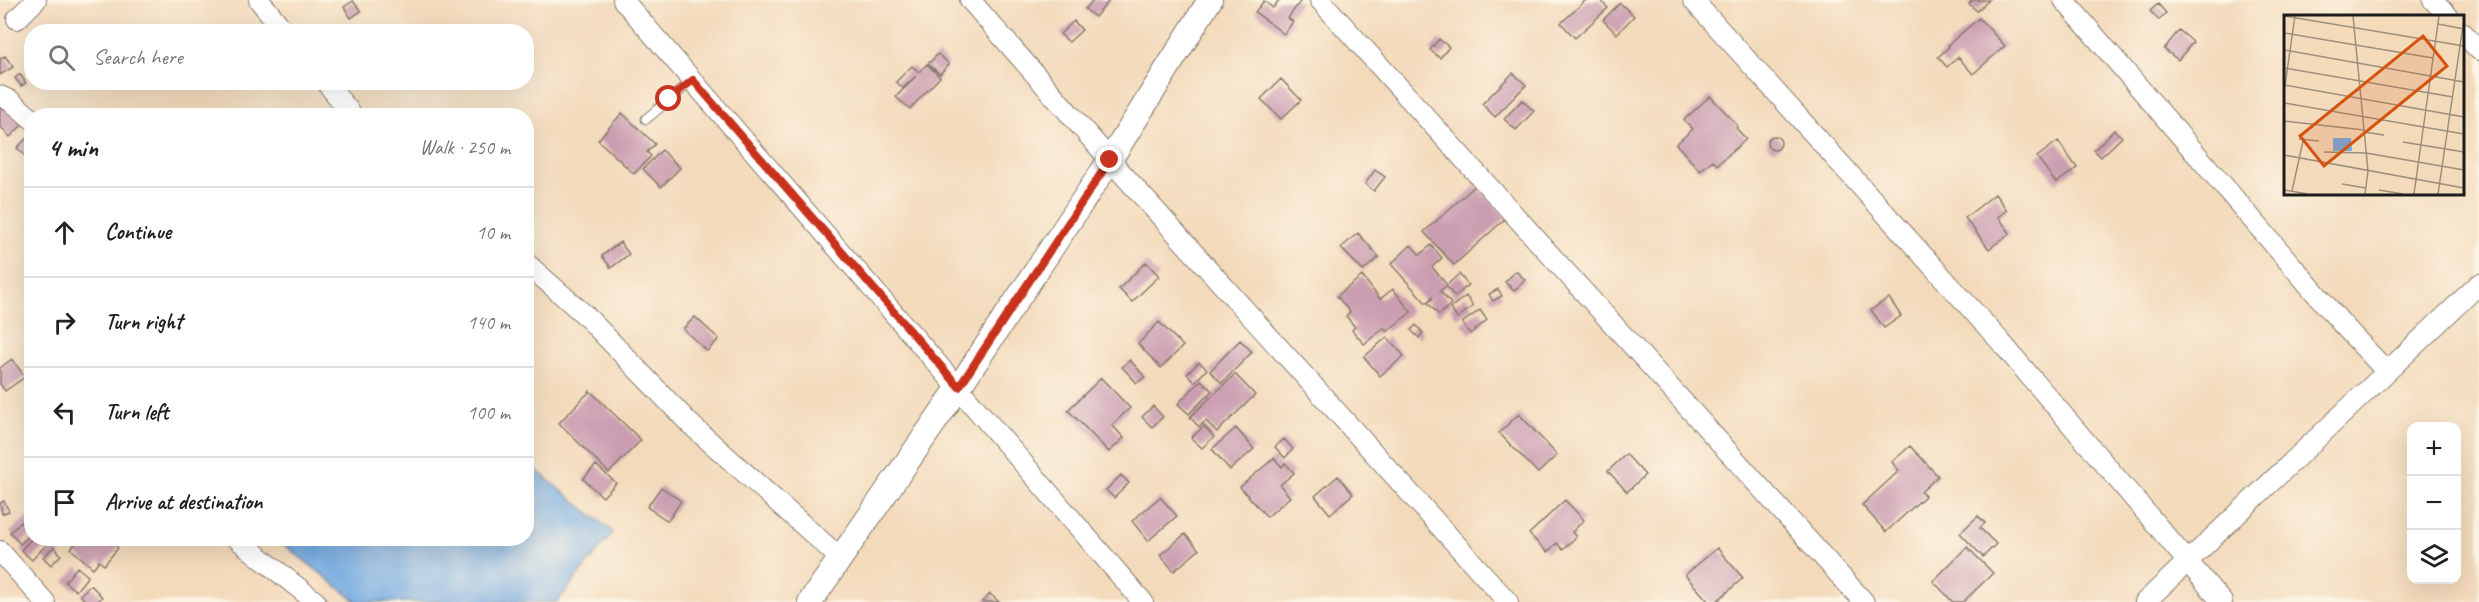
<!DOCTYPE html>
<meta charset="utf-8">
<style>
:root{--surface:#fff;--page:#f6f6f6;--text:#202124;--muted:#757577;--line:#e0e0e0}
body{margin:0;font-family:Caveat,sans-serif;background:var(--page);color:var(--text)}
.controls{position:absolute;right:18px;bottom:18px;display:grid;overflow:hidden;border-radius:12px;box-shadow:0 6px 24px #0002}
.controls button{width:54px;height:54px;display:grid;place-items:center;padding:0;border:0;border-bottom:2px solid var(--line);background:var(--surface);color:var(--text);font:30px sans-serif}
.stop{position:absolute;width:18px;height:18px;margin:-14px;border:4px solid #c8321e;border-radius:50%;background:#fff}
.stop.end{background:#c8321e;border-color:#fff;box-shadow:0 2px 6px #0008}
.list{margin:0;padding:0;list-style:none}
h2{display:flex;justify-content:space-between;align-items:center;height:78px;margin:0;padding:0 24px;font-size:26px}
h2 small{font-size:20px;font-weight:400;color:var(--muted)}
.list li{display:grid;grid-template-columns:39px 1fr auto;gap:18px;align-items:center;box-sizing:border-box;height:90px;padding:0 24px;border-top:2px solid var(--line)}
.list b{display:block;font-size:22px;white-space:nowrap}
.list em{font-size:20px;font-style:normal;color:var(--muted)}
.icon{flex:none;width:33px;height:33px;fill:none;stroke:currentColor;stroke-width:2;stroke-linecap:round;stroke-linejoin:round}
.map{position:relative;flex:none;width:2479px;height:602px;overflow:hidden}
.search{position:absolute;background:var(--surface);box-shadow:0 6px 24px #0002;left:24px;top:24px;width:510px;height:66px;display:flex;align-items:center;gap:15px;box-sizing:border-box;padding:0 21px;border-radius:24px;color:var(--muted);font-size:22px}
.panel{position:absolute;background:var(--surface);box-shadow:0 6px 24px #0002;left:24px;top:108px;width:510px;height:438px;border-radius:24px}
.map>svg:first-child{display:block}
.water{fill:#74aae2;stroke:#48637f;stroke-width:1.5}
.building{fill:#cb9db1}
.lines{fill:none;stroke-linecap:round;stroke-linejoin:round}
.service-casing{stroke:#887b6c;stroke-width:11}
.minor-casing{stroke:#887b6c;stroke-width:22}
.tertiary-casing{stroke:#887b6c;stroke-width:26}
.service{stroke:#fff;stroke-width:9}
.minor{stroke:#fff;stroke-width:20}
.tertiary{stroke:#fff;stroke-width:24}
.route{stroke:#c8321e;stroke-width:8}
.inset-road{fill:none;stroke:#9d8e7b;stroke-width:1.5}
.view{fill:#d4530e;fill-opacity:0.15;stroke:#d4530e;stroke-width:3}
.inset-edge{fill:none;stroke:#1c1c1c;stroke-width:3}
</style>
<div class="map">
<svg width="2479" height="602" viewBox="0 0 2479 602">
<rect width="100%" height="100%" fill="#fcf5e5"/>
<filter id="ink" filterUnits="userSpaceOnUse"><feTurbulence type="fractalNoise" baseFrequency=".0167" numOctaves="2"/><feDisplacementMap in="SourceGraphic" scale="12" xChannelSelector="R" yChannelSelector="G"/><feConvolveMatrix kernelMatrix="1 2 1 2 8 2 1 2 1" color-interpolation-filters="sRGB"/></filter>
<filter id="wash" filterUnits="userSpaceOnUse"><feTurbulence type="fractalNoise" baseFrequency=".008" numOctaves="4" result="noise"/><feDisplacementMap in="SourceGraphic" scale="24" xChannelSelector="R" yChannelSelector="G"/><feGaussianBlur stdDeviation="1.35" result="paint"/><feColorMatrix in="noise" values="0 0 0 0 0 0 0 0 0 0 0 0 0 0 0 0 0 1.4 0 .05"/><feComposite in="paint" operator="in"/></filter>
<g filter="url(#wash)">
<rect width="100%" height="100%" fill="#f3dabb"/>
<path class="water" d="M527,463L613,532L557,602H357L277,539L526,538Z"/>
<g id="blocks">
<path class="building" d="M1093,0H1110L1095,17L1085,9Z
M1279,0H1297L1300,2L1288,18L1293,22L1284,34L1255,12L1264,1L1273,8Z
M1586,0H1600L1608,8L1575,38L1561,23Z
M1973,0H1989L1977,11L1969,4Z
M353,1L361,11L351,18L344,7Z
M1620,3L1634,16L1617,34L1603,20Z
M2158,4L2166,13L2159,20L2150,11Z
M1979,18L2005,46L1973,74L1958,57L1947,67L1938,57L1949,47L1948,45Z
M1074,21L1082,30L1069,42L1060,34Z
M2179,30L2193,42L2178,60L2164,49Z
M1439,39L1449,47L1440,58L1430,50Z
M938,54L949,64L940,74L928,64Z
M5,56L13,67L0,75V59Z
M927,64L940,77L910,109L896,97L916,76L903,88L896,82L912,66L919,72Z
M1513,73L1526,85L1495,117L1482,104Z
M20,74L26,83L21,86L15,78Z
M1281,79L1301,100L1281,119L1261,99Z
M1710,96L1738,126L1736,128L1746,139L1717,165L1713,160L1700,171L1676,144L1693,129L1684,120Z
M1522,100L1534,111L1516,130L1504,119Z
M0,103L25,122L10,137L0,126Z
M499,106L508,116H490Z
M622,113L655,144L647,152L651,156L634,174L598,140Z
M2114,130L2122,137L2101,157L2094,150Z
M32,133V162L17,148Z
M1767 143a7 7 0 1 1 14 0a7 7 0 1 1-14 0Z
M2058,141L2077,168L2056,183L2037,157Z
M662,150L680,168L661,187L643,169Z
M1375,170L1385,177L1374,191L1365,184Z
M1476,185L1506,218L1454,265L1424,232Z
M1995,194L2007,210L1998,217L2010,233L1989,249L1965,218Z
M1358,233L1379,257L1363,271L1341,248Z
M620,242L629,254L611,268L602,256Z
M1411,245L1420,255L1431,245L1442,258L1432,267L1447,285L1459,274L1468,285L1455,297L1446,286L1440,291L1451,304L1439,315L1428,303L1433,297L1426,303L1391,264Z
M1146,262L1159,276L1132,302L1119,289Z
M1516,271L1525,280L1514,291L1505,282Z
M1362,276L1380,299L1393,289L1411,312L1387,332L1384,328L1364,344L1352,330L1355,327L1346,316L1350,312L1337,296Z
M1498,289L1502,296L1493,301L1489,294Z
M1466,296L1473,306L1457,318L1450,308Z
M1889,298L1901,316L1884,328L1871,310Z
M1480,310L1487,320L1470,334L1462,323Z
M695,317L719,339L707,351L683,329Z
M1159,322L1183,346L1161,368L1138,344Z
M1416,325L1423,333L1419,338L1411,330Z
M1387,337L1404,356L1380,376L1364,357Z
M1240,340L1252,352L1222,383L1210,371Z
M12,359L25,377L5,391L0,384V368Z
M1130,360L1145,377L1137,383L1122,367Z
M1199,362L1207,369L1195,382L1187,374Z
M1235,374L1255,395L1217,432L1206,421L1199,427L1190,417Z
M1101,378L1130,408L1112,425L1124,438L1109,452L1068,410Z
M1201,380L1212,391L1189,414L1178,404Z
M590,391L641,440L609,473L559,423Z
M1153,406L1163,417L1152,427L1142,417Z
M1519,414L1557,455L1538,473L1499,433Z
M1204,426L1214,437L1202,448L1191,438Z
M1236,428L1254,449L1230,470L1212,449Z
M1284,439L1293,449L1285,458L1275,447Z
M1910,446L1938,476L1921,492L1925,496L1886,532L1862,505L1899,471L1892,462Z
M1626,454L1645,475L1627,492L1608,471Z
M1274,458L1282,467L1285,463L1294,473L1280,485L1290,497L1267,517L1240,487Z
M596,465L616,483L603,497L583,479Z
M1121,475L1129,483L1114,498L1106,490Z
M1338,476L1353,494L1330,514L1315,496Z
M661,487L681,501L668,521L647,507Z
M1160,497L1177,516L1148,541L1132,521Z
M1565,500L1584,520L1572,532L1576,537L1563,550L1557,543L1547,552L1529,534Z
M4,501L9,511L2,514L0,503Z
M1978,516L1985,523L1980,528L1996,544L1983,557L1960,533Z
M27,517L32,522V534L20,544L10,532Z
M1185,534L1199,550L1174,571L1160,555Z
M32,538H42L47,544L32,560L21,550Z
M80,538H107L118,548L104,565L99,561L93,568L71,549Z
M54,547L61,555L51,565L43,557Z
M1967,547L1993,573L1963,602H1953L1933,581Z
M1717,548L1743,578L1716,602H1709L1685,575Z
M77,567L88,576L76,591L65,582Z
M91,585L102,597L97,602H87L80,595Z
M990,594L999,602H982Z"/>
</g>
</g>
<g filter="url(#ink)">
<use href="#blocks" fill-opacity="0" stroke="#887b6c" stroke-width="1.5"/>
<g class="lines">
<defs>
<path id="service" d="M646,119L693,80"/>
<path id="minor" d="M259,0L285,32
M623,0L1143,602
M970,0L1110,160L1508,602
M1320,0L1864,602
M1693,0L2000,341L2222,602
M2064,0L2343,325L2386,371
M2433,0L2448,16
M17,19L36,0
M2462,32L2479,50
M326,82L353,116
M0,96L11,101L32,119
M526,263L586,316L690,424L840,558
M236,538L316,602
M0,551L45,602
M2145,602L2479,284"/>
<path id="tertiary" d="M810,602L959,387L1110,160L1210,0"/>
</defs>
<use href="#service" class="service-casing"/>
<use href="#minor" class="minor-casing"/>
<use href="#tertiary" class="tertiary-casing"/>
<use href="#service" class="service"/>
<use href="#minor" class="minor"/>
<use href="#tertiary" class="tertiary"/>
</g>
</g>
<g class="lines" filter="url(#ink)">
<path class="route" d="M669,99L693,80L959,387L1110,160"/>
</g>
<g transform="translate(2284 15)">
<rect width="180" height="180" fill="#f3dabb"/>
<path d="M49,123H67L68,136H49Z" fill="#74aae2"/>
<path class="inset-road" d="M0,1L180,31M69,1L84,156L81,179M154,9L180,14M0,18L149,43M0,35L180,67M0,53L169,82M0,70L180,102M0,77L11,1M0,88L180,119M0,106L80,115M80,117L100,120M15,124L35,126M119,127L180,137M40,137L82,138L180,155M0,140L180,173M58,169L82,173M0,175L24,179M95,175L119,179M8,176L19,126M130,179L155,1M154,179L180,4"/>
<path class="view" d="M139,21L163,51L40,151L16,121Z"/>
<rect width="180" height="180" class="inset-edge"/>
</g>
</svg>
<div class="controls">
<button>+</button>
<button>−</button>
<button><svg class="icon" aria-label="layers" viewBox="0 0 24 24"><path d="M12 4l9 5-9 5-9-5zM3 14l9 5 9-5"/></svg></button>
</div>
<div class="stop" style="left:669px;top:99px"></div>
<div class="stop end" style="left:1110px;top:160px"></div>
<div class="search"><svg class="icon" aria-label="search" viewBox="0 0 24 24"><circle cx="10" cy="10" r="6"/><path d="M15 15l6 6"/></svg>Search here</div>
<section class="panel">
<h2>4 min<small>Walk · 250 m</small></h2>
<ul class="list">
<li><svg class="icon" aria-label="ahead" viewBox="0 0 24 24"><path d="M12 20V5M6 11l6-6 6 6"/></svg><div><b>Continue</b></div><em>10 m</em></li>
<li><svg class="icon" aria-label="right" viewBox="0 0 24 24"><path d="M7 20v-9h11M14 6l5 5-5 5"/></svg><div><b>Turn right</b></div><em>140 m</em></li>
<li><svg class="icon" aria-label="left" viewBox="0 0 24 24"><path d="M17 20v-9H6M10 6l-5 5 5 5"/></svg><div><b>Turn left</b></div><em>100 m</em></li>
<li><svg class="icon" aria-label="arrive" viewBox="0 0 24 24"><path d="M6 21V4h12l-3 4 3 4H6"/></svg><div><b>Arrive at destination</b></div></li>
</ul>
</section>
</div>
